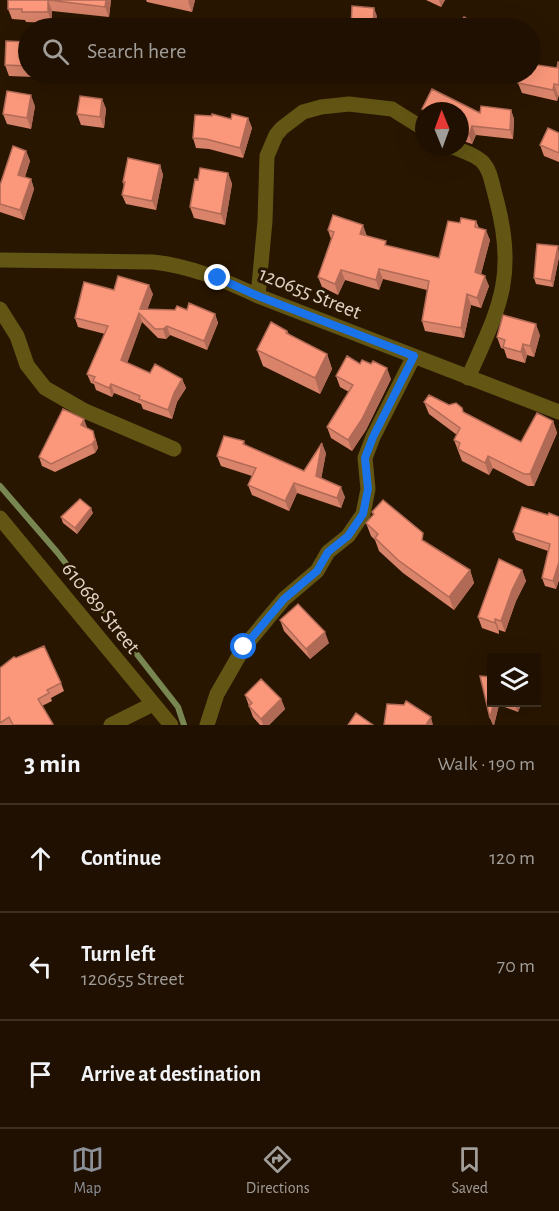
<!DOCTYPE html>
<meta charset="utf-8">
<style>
:root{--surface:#1f1001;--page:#27190b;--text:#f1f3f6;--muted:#a19d99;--line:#3c3023;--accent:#8c9099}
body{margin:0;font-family:"Alegreya Sans",sans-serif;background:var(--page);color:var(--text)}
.controls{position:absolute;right:18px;bottom:18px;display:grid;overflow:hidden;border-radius:0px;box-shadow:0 6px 24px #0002}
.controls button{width:54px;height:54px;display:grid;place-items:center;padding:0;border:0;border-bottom:2px solid var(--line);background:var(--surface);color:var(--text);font:30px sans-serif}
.compass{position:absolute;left:415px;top:102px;width:54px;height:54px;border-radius:50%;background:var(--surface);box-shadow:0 6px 24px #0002;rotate:359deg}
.stop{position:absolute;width:18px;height:18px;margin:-14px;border:4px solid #1a73e8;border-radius:50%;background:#fff}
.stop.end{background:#1a73e8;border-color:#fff;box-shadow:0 2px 6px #0008}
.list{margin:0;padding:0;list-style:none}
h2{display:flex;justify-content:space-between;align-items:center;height:78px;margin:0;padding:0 24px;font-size:26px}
h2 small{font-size:20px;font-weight:400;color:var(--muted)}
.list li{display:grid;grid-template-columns:39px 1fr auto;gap:18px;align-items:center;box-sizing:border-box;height:108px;padding:0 24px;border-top:2px solid var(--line)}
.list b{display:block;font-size:22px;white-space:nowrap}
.list p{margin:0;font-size:20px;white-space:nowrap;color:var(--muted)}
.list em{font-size:20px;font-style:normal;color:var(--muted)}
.icon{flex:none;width:33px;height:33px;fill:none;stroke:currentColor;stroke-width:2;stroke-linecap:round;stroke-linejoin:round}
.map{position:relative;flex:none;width:559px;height:725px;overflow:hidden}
.search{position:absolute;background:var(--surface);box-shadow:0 6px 24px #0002;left:18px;right:18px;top:18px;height:66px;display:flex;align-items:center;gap:15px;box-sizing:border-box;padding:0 21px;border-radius:33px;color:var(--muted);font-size:22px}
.sheet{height:402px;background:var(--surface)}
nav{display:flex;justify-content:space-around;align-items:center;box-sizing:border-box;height:84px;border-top:2px solid var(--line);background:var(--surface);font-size:16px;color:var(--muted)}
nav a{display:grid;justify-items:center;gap:3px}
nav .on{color:var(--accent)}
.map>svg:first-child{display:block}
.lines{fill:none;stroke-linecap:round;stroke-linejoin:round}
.stream{stroke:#788752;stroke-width:6}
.minor{stroke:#635614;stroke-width:15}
.wall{fill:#d8836a}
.shaded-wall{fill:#b06a56}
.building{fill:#fb987b;stroke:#b06a56;stroke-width:1.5}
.route{stroke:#1a73e8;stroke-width:8}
.labels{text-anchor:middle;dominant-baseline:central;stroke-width:6;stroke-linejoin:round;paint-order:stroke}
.street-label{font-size:21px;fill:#e2d5c8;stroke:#291601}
</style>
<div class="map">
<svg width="559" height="725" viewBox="0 0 559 725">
<rect width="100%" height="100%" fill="#291601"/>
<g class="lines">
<path class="stream" d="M0,486L57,552L178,707L184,725"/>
<path class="minor" d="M452,147C491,160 487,165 497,202C517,279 498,310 468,378
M0,260L153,262C190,266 224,280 258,296L559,412
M258,296L265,221L267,156L276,135L282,128L303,112L321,107L349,104L392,109L424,129
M0,309L17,336L27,365L45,388L85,411L174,449
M0,518L171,725
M111,725L153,704
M207,725L217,694L244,647L284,599L317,571L328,552L348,536L363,514L368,489L365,458L373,437L414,356"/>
</g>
<path class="wall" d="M8,0H111L109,17L52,11V23L26,22L25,20L12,19L8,9Z
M146,0H195L192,12L147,2Z
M426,0H445L441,7Z
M28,42V74H34V77L9,76L5,65Z
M559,62V95L557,101L522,93L518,83L557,68Z
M185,74H240L239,76Z
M432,89L480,113L481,106L511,110L514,119L513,139L476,135L472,144L460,140V111H424V114L422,109Z
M102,99L106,109L104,128L81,125L77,114Z
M35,106L31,129L7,124L3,114Z
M248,118L252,128L243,158L209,149L196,148L193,138L231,119Z
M559,133V162L544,156L540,145Z
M26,151L30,161L25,177L31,179L34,189L24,220L0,212V185Z
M160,165L163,175L156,210L126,204L122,195L124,186L123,182Z
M228,173L232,184L225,225L194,218L190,207Z
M476,221L479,228L490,240L481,274L489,286L481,308L471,305L464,338L425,331L422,321L427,290L383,279L379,290L345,280L338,295L322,287L318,277L331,239L328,230L367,236L388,246L439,258L460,223Z
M558,246L559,257L553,287L536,284L534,278Z
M114,290L153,294L147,310H187L215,314L218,323L207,350L170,335L166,339L158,338L142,322L127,363L150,373L182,379L186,388L177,402L172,419L143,409L141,404L114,393L112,397L96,390L94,384L91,383L87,374L105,334L78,327L75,318Z
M287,331L289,334L327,354L332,369L320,394L263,366L257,350Z
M540,335L534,357L527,355L525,363L507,358L504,349L501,348L497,337Z
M336,376L391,379L366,430L352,451L331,438L327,427L349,392L340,387Z
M424,402L449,405L462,408L464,413L521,442L553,421L557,433L534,486H528L493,468L489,475L462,461L454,440L457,435L429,414Z
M87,427V428L93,431L96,440L98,448L95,453L55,472L42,466L39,457Z
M244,441L245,445L304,471L326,453L321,478L345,497L341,508L297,493L289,511L252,495L248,485L252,476L221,466L217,456Z
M372,512L426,542L470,570L474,583L454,610L403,573L379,551L375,540L371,536L366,523L373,515Z
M93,513L77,534L63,523L61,517Z
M548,515L559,517V580L556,589L545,586L542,578L548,551L516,540L513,532Z
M522,570L526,581L516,601L505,632L499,630V634L482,628L478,617Z
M280,620L329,643L310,659L284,631Z
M16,658L61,683L64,691L51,698L52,701L42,706L53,725H0V668Z
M245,695L281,699L285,709L269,725H260L253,717Z
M492,702H522L518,712L499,705L494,725H493L490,718Z"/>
<path class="shaded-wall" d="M48,0L52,11V23L48,12Z
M106,0H111L109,17L105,7Z
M189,0H195L192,12L188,1Z
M439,0H445L441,7Z
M374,8L377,16L376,28H373V27Z
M554,84L558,95L557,101L553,90Z
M31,95L35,106L31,129L27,118Z
M102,99L106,109L104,128L100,117Z
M511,110L514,119L513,139L510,130Z
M248,118L252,128L243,158L240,148Z
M472,126L476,135L472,144L469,135Z
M26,151L30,161L22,185L18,175Z
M160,165L163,175L156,210L152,201Z
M228,173L232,184L225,225L221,214Z
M31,179L34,189L24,220L20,210Z
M363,225L367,236L364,245L360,234Z
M486,230L490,240L479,282L475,272Z
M558,246L559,257L553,287L551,281Z
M379,269L383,279L379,290L376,280Z
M341,270L345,280L338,295L335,284Z
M485,276L489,286L481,308L477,298Z
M149,285L153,294L144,319L140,309Z
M467,294L471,305L464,338L461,328Z
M139,313L142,322L125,369L121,360Z
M215,314L218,323L207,350L204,341Z
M536,324L540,335L534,357L530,346Z
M167,326L170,335L166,339L163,329Z
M523,344L527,355L525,363L521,352Z
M327,354L332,369L320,394L315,378Z
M387,368L391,379L366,430L352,451L348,440Z
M182,379L186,388L177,402L172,419L168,410L174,393Z
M111,384L114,393L112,397L109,388Z
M84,419L87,427L84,434L81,425Z
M553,421L557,433L534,486L530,474Z
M93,431L98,448L95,453L92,444Z
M322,443L326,453L320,486L316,476Z
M488,456L493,468L489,475L485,463Z
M294,483L297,493L289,511L285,501Z
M341,487L345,497L341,508L337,498Z
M91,508L93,513L77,534L75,528Z
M559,562V580L556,589L553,581Z
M470,570L474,583L454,610L449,597Z
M522,570L526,581L516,601L505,632L501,621L512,590Z
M495,619L499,630V634L495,623Z
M325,632L329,643L310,659L306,649Z
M281,699L285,709L269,725H263L261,719Z
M494,702H498L499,705L494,725H493L490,718Z
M515,702H522L518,712L514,703Z
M431,717L433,725H426Z"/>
<path class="building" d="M8,0H106L105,7L48,0V12H22V9H8Z
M352,6L374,8L373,27L368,26V28H351Z
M464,17L481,28H456Z
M6,41L28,42V66L5,65Z
M558,62H559V85L554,84L553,90L518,83L520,74H531V64L557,68Z
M432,89L480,113L481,106L511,110L510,130L472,126L469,135L460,131V111H425L422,109Z
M7,91L31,95L27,118L3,114Z
M80,96L102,99L100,117L77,114Z
M212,114L231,119L232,114L248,118L240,148L206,139L193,138L195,115L212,116Z
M548,128L559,133V153L540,145Z
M13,146L26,151L18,175L31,179L20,210L0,204V185Z
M128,158L160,165L152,201L122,195L125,182H123Z
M200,168L228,173L221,214L190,207L195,179L198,180Z
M333,215L363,225L360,234L386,241L385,245L439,258L448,221L460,223L461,218L476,221L475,227L486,230L475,272L485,276L477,298L467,294L461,328L422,321L429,281L379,269L376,280L341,270L335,284L318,277L334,232L328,230Z
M537,244L558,246L551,281L534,278Z
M118,276L149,285L140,309L175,310L177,306L187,310L189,303L215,314L204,341L167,326L163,329H155L139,313L121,360L150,373L155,364L182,379L174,393L168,410L139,399L140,396L111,384L109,388L93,381L95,377L87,374L108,326L75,318L84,282L114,290Z
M503,315L536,324L530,346L523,344L521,352L503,347L505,340L497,337Z
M271,322L287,331L286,333L327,354L315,378L257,350Z
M347,356L360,364L362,360L371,364L373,361L387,368L362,419L348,440L327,427L353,385L336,376Z
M429,395L449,405L456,403L462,408L463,412L521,442L537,413L553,421L530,474H524L488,456L485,463L458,449L460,443L454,440L460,428L424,402Z
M63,409L84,419L81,425L93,431L95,440L92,444L51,464L39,457Z
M224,436L244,441L243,444L304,471L322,443L316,476L341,487L337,498L294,483L285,501L248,485L256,468L217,456Z
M80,499L91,508L75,528L61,517Z
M383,500L423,533L422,540L470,570L449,597L398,560L375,538L378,534L366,523L374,514L372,512Z
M522,507L548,515L549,513L559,517V562L553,581L542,578L550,544L513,532Z
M499,559L522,570L512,590L501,621L495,619V623L478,617Z
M298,604L325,632L306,649L280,620Z
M44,646L61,683L47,690L49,693L38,699L53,724L50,725H13L9,717L0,723V668L14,657L16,658Z
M480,676L492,677V702H494L490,718Z
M261,679L281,699L261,719L249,706L252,703L245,695Z
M406,701L431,717L426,725H384L387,704L404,705Z
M356,713L373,725H348Z"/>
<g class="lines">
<path class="route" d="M218,278L258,296L414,356L373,437L365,458L368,489L363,514L348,536L328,552L317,571L284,599L244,647"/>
</g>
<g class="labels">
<g class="street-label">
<text transform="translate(310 293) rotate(22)">120655 Street</text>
<text transform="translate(101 608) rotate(51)">610689 Street</text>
</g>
</g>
</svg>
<div class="controls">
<button><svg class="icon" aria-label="layers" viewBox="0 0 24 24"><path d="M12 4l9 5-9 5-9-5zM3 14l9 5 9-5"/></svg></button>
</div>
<svg class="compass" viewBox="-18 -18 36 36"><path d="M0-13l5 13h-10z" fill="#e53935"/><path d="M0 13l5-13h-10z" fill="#a19d99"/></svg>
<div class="stop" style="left:244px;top:647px"></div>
<div class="stop end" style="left:218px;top:278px"></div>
<div class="search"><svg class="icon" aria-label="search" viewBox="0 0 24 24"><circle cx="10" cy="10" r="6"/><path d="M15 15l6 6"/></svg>Search here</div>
</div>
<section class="sheet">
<h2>3 min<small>Walk · 190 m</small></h2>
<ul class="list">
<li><svg class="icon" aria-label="ahead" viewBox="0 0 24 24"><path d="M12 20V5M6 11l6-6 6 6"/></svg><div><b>Continue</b></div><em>120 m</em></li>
<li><svg class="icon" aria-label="left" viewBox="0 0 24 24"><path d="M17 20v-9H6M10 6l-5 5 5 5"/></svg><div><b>Turn left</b><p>120655 Street</p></div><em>70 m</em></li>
<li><svg class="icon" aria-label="arrive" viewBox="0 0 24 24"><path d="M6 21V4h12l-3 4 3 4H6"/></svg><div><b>Arrive at destination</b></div></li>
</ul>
</section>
<nav>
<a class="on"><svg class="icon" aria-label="map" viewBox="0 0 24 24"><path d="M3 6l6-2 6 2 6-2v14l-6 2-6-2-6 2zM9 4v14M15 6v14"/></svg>Map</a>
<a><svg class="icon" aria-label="directions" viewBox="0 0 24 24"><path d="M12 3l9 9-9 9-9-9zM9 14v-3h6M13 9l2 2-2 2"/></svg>Directions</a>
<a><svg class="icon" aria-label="saved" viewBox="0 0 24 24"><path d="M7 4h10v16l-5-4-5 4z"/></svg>Saved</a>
</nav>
